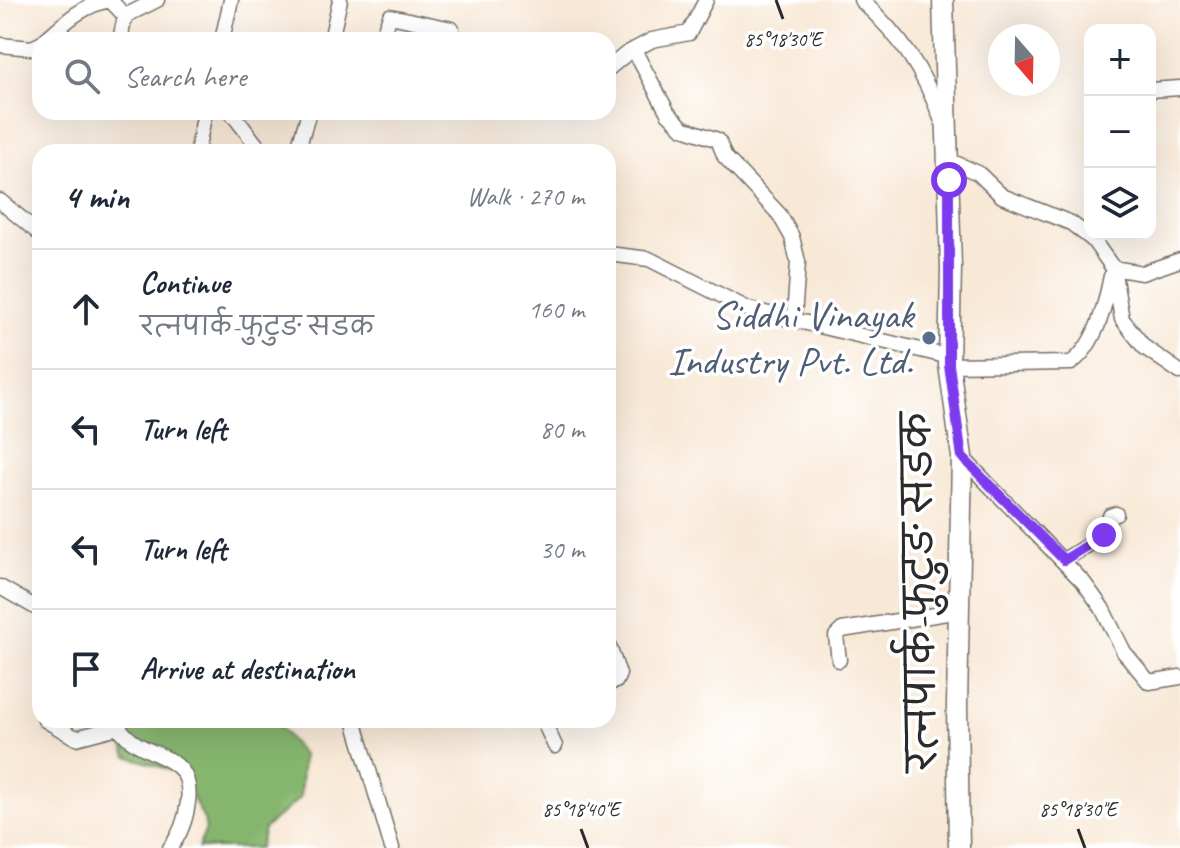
<!DOCTYPE html>
<meta charset="utf-8">
<style>
:root{--surface:#fff;--page:#f6f6f7;--text:#1f2937;--muted:#747a83;--line:#e0e1e3}
body{margin:0;font-family:Caveat,"Playpen Sans Deva",sans-serif;background:var(--page);color:var(--text)}
.controls{position:absolute;right:24px;top:24px;display:grid;overflow:hidden;border-radius:16px;box-shadow:0 8px 32px #0002}
.controls button{width:72px;height:72px;display:grid;place-items:center;padding:0;border:0;border-bottom:2px solid var(--line);background:var(--surface);color:var(--text);font:40px sans-serif}
.compass{position:absolute;left:988px;top:24px;width:72px;height:72px;border-radius:50%;background:var(--surface);box-shadow:0 8px 32px #0002;rotate:160deg}
.stop{position:absolute;width:24px;height:24px;margin:-18px;border:6px solid #7c3aed;border-radius:50%;background:#fff}
.stop.end{background:#7c3aed;border-color:#fff;box-shadow:0 2px 8px #0008}
.list{margin:0;padding:0;list-style:none}
h2{display:flex;justify-content:space-between;align-items:center;height:104px;margin:0;padding:0 32px;font-size:34px}
h2 small{font-size:26px;font-weight:400;color:var(--muted)}
.list li{display:grid;grid-template-columns:52px 1fr auto;gap:24px;align-items:center;box-sizing:border-box;height:120px;padding:0 32px;border-top:2px solid var(--line)}
.list b{display:block;font-size:30px;white-space:nowrap}
.list p{margin:0;font-size:26px;white-space:nowrap;color:var(--muted)}
.list em{font-size:26px;font-style:normal;color:var(--muted)}
.icon{flex:none;width:44px;height:44px;fill:none;stroke:currentColor;stroke-width:2;stroke-linecap:round;stroke-linejoin:round}
.map{position:relative;flex:none;width:1180px;height:848px;overflow:hidden}
.search{position:absolute;background:var(--surface);box-shadow:0 8px 32px #0002;left:32px;top:32px;width:584px;height:88px;display:flex;align-items:center;gap:20px;box-sizing:border-box;padding:0 28px;border-radius:24px;color:var(--muted);font-size:30px}
.panel{position:absolute;background:var(--surface);box-shadow:0 8px 32px #0002;left:32px;top:144px;width:584px;height:584px;border-radius:24px}
.map>svg:first-child{display:block}
.forest{fill:#86b56e;stroke:#58704c;stroke-width:2}
.lines{fill:none;stroke-linecap:round;stroke-linejoin:round}
.street-casing{stroke:#736e67;stroke-width:17}
.secondary-casing{stroke:#736e67;stroke-width:23}
.street{stroke:#fff;stroke-width:14}
.secondary{stroke:#fff;stroke-width:20}
.route{stroke:#7c3aed;stroke-width:10}
.ticks{fill:none;stroke:#2b2b2b;stroke-width:3}
.service-dot{fill:#5c6f8a;stroke:#fff;stroke-width:3}
.labels{text-anchor:middle;dominant-baseline:central;stroke-width:7;stroke-linejoin:round;paint-order:stroke}
.service-label{font-size:40px;fill:#4e5e75;stroke:#fff;text-anchor:end}
.street-label{font-size:40px;fill:#2b2b2b;stroke:#fff}
.ticks-label{font-size:20px;text-anchor:middle;fill:#2b2b2b;stroke:#fff;stroke-width:7;stroke-linejoin:round;paint-order:stroke}
</style>
<div class="map">
<svg width="1180" height="848" viewBox="0 0 1180 848">
<rect width="100%" height="100%" fill="#fff"/>
<filter id="ink" filterUnits="userSpaceOnUse"><feTurbulence type="fractalNoise" baseFrequency=".0125" numOctaves="2"/><feDisplacementMap in="SourceGraphic" scale="16" xChannelSelector="R" yChannelSelector="G"/><feConvolveMatrix kernelMatrix="1 2 1 2 8 2 1 2 1" color-interpolation-filters="sRGB"/></filter>
<filter id="wash" filterUnits="userSpaceOnUse"><feTurbulence type="fractalNoise" baseFrequency=".006" numOctaves="4" result="noise"/><feDisplacementMap in="SourceGraphic" scale="32" xChannelSelector="R" yChannelSelector="G"/><feGaussianBlur stdDeviation="1.8" result="paint"/><feColorMatrix in="noise" values="0 0 0 0 0 0 0 0 0 0 0 0 0 0 0 0 0 1.4 0 .05"/><feComposite in="paint" operator="in"/></filter>
<g filter="url(#wash)">
<rect width="100%" height="100%" fill="#f8e9d7"/>
<path class="forest" d="M133,720H274L303,755L300,798L264,829L259,848H198L206,829L204,820L187,786L173,771L127,756L120,738Z"/>
</g>
<g filter="url(#ink)">
<g class="lines">
<defs>
<path id="street" d="M861,0C902,38 923,69 942,121
M125,16L157,0
M45,40C64,23 84,4 110,0L125,16L120,40
M222,40L231,0
M331,40L340,0
M381,40L390,16L452,29
M0,45L32,48L40,44
M634,50L668,113L683,128L718,140L725,157L779,214L792,237L798,262L794,318
M608,69L626,54L652,40L689,33L706,0
M1150,90L1180,88
M231,112L262,152
M197,152L205,112
M297,152L309,112
M948,160L978,173L1002,196L1071,223L1093,240L1113,268L1122,319L1144,347L1180,372
M0,201L40,234
M608,254L649,259L748,309L950,357
M1113,268L1142,273L1180,260
M949,365L1071,363C1096,345 1105,306 1111,276
M962,457L1084,583L1102,608L1124,652L1149,682L1180,677
M1064,560L1104,535L1110,516L1116,514
M0,587L40,610
M608,644L619,674L616,681L608,683
M839,660L836,636L842,630L959,611
M45,720L76,738L118,727
M115,720C135,764 195,745 188,802C186,819 180,835 170,848
M354,720L392,848
M543,720L555,746"/>
<path id="secondary" d="M943,0L951,268L949,365L962,457L957,705L959,848"/>
</defs>
<use href="#street" class="street-casing"/>
<use href="#secondary" class="secondary-casing"/>
<use href="#street" class="street"/>
<use href="#secondary" class="secondary"/>
</g>
</g>
<g class="lines" filter="url(#ink)">
<path class="route" d="M949,180V365L962,457L1064,560L1104,535"/>
</g>
<path class="ticks" d="M776,0L783,19M581,829L588,848M1078,829L1085,848"/>
<circle class="service-dot" cx="929" cy="338" r="8"/>
<g class="labels">
<g class="service-label">
<text x="913" y="315">Siddhi Vinayak<tspan x="913" dy="46">Industry Pvt. Ltd.</tspan></text>
</g>
<g class="street-label">
<text transform="translate(920 592) rotate(-91)">रत्नपार्क-फुटुङ सडक</text>
</g>
</g>
<g class="ticks-label">
<text x="783" y="46">85°18'30"E</text>
<text x="581" y="816">85°18'40"E</text>
<text x="1078" y="816">85°18'30"E</text>
</g>
</svg>
<div class="controls">
<button>+</button>
<button>−</button>
<button><svg class="icon" aria-label="layers" viewBox="0 0 24 24"><path d="M12 4l9 5-9 5-9-5zM3 14l9 5 9-5"/></svg></button>
</div>
<svg class="compass" viewBox="-18 -18 36 36"><path d="M0-13l5 13h-10z" fill="#e53935"/><path d="M0 13l5-13h-10z" fill="#747a83"/></svg>
<div class="stop" style="left:949px;top:180px"></div>
<div class="stop end" style="left:1104px;top:535px"></div>
<div class="search"><svg class="icon" aria-label="search" viewBox="0 0 24 24"><circle cx="10" cy="10" r="6"/><path d="M15 15l6 6"/></svg>Search here</div>
<section class="panel">
<h2>4 min<small>Walk · 270 m</small></h2>
<ul class="list">
<li><svg class="icon" aria-label="ahead" viewBox="0 0 24 24"><path d="M12 20V5M6 11l6-6 6 6"/></svg><div><b>Continue</b><p>रत्नपार्क-फुटुङ सडक</p></div><em>160 m</em></li>
<li><svg class="icon" aria-label="left" viewBox="0 0 24 24"><path d="M17 20v-9H6M10 6l-5 5 5 5"/></svg><div><b>Turn left</b></div><em>80 m</em></li>
<li><svg class="icon" aria-label="left" viewBox="0 0 24 24"><path d="M17 20v-9H6M10 6l-5 5 5 5"/></svg><div><b>Turn left</b></div><em>30 m</em></li>
<li><svg class="icon" aria-label="arrive" viewBox="0 0 24 24"><path d="M6 21V4h12l-3 4 3 4H6"/></svg><div><b>Arrive at destination</b></div></li>
</ul>
</section>
</div>
